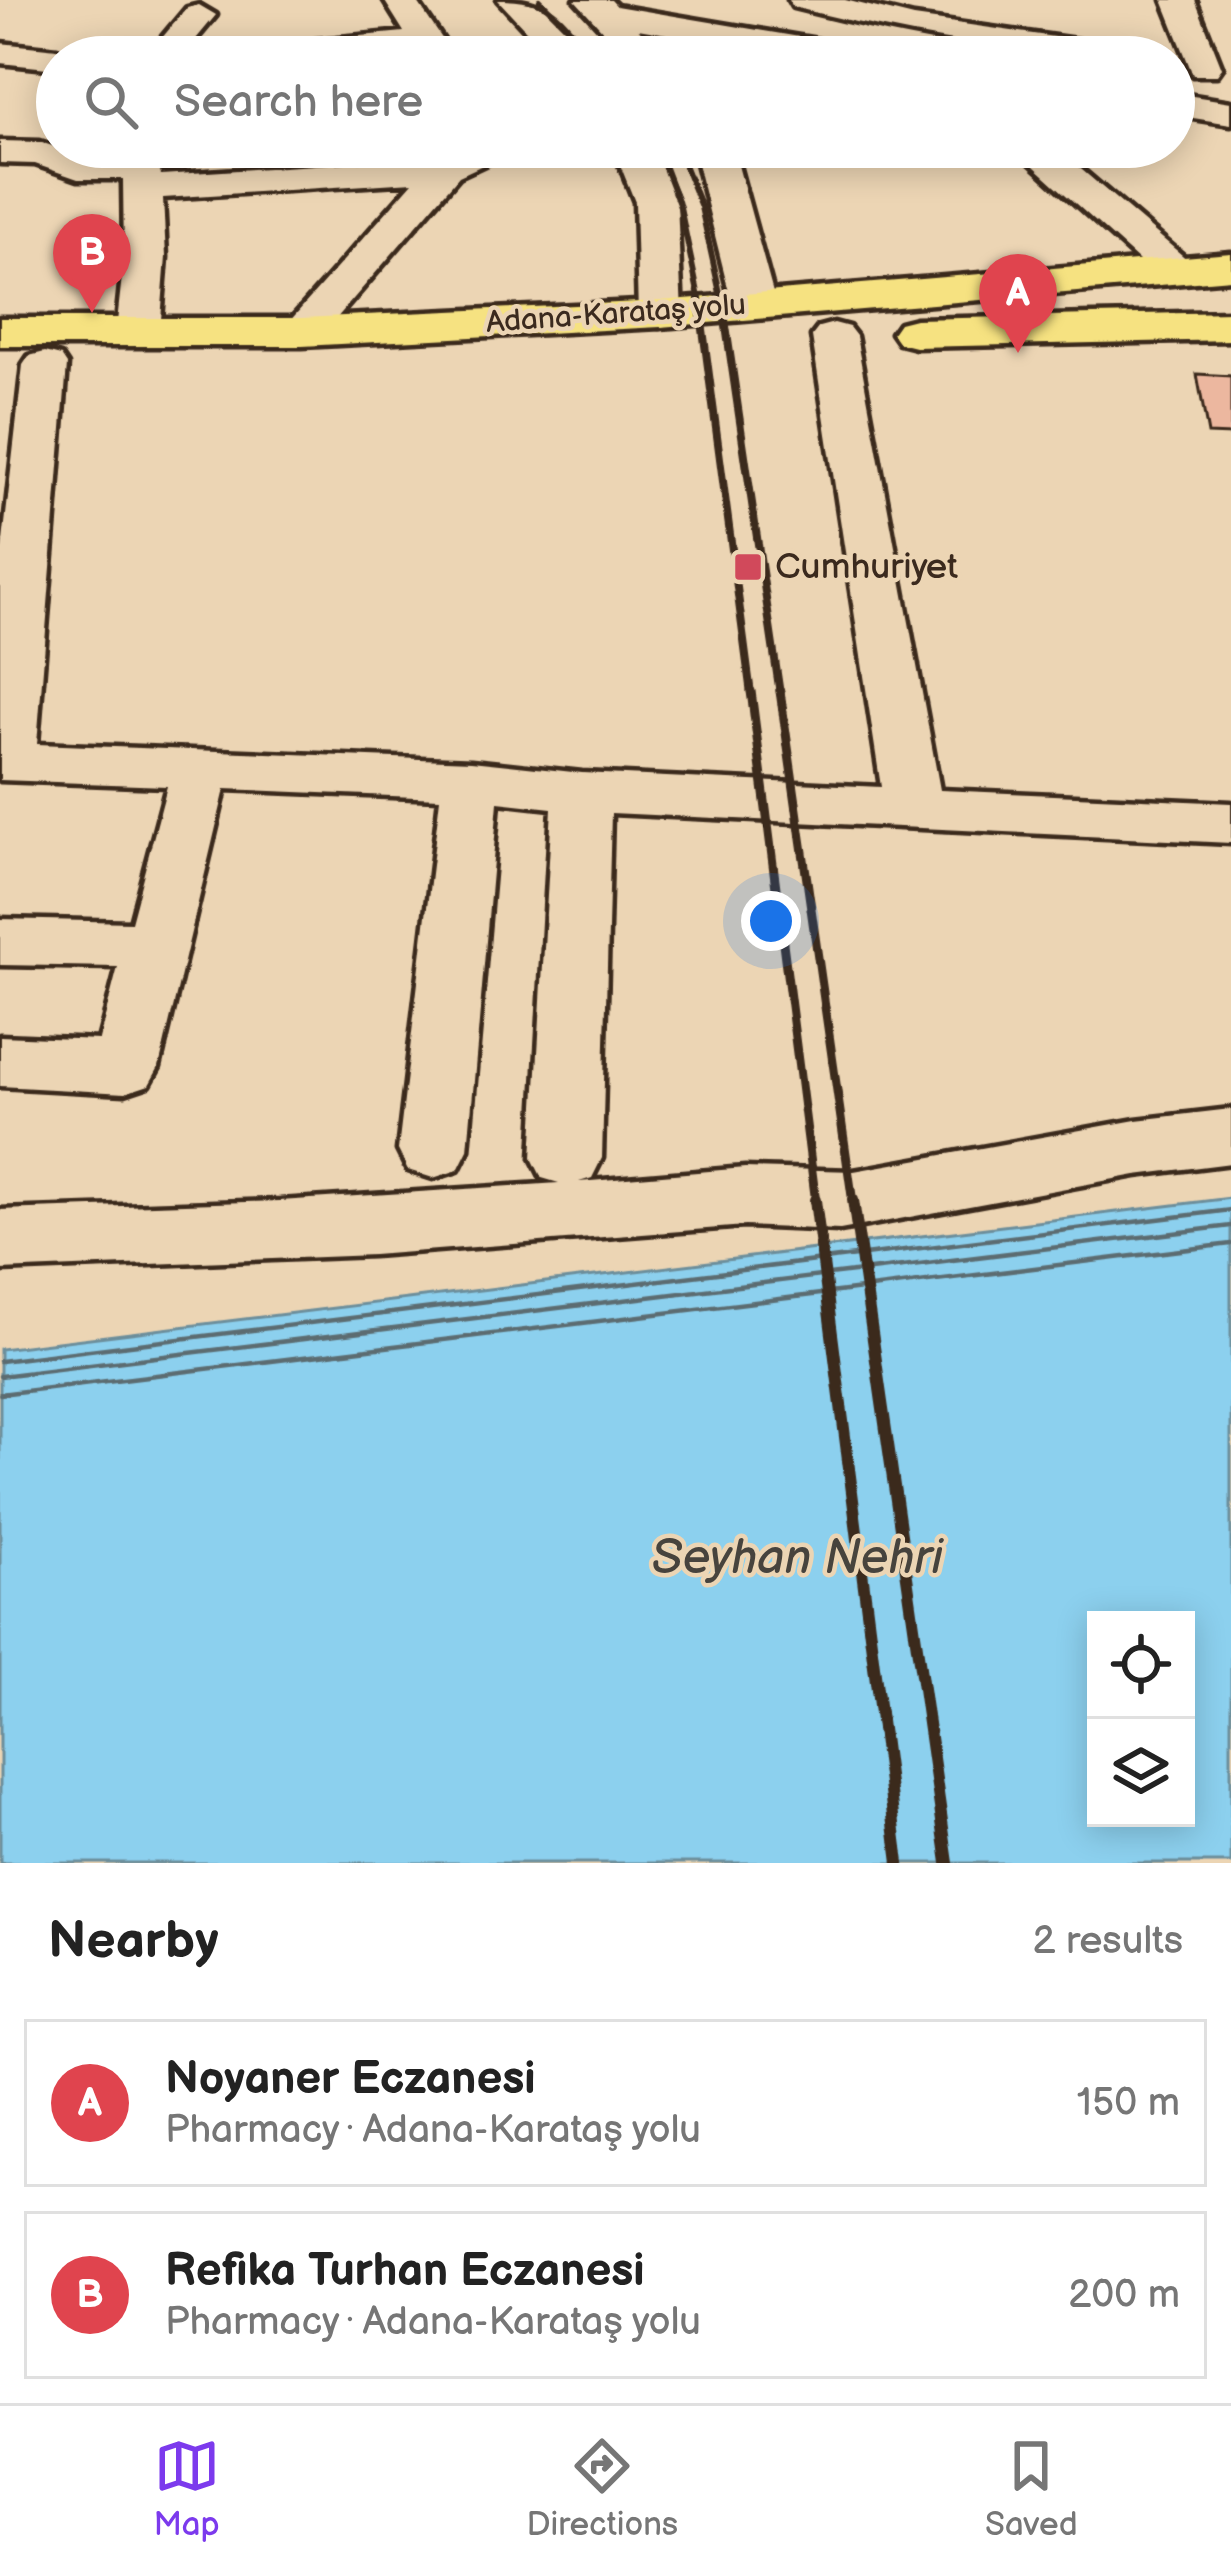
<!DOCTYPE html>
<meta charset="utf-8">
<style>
:root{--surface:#fff;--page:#f6f6f6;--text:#222;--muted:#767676;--line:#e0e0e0;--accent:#7c3aed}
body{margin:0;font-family:"Balsamiq Sans",sans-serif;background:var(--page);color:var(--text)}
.controls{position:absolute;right:36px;bottom:36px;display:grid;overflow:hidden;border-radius:0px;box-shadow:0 6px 30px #0003}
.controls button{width:108px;height:108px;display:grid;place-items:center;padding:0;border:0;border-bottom:3px solid var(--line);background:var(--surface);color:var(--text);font:60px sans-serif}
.you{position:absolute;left:771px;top:921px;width:42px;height:42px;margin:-30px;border:9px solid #fff;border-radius:50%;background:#1a73e8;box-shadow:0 0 0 18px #1a73e833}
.badge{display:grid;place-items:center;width:78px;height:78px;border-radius:50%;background:var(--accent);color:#fff;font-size:39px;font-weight:700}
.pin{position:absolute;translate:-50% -99px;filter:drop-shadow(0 3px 6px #0008)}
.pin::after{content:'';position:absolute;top:63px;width:42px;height:36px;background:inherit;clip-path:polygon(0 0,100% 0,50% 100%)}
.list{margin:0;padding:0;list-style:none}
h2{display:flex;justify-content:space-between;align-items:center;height:156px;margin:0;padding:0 48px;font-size:51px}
h2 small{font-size:39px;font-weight:400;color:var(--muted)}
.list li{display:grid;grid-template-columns:78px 1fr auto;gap:36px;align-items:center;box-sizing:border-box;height:168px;margin:0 24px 24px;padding:0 24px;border:3px solid var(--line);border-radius:0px}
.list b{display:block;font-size:45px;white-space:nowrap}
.list p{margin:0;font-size:39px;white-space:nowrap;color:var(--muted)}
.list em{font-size:39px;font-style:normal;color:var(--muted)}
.icon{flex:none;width:66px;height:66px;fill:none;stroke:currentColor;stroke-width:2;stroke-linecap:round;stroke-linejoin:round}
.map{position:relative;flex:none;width:1231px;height:1863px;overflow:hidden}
.search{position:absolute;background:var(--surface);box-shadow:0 6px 30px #0003;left:36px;right:36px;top:36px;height:132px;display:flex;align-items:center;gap:30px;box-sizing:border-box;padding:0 42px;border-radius:66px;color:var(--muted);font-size:45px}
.sheet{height:540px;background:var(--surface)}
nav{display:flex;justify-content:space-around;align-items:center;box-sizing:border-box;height:168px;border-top:3px solid var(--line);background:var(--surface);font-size:33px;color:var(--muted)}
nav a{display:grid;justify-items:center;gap:6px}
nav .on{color:var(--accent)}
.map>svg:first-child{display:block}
.water{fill:#8cd0ee;stroke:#6c8e9b;stroke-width:3;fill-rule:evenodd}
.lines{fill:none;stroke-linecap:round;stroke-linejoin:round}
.shore{stroke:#5b6c71;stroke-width:4.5}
.building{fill:#ecb79f;stroke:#3b2a1e;stroke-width:3}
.minor-casing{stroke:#3b2a1e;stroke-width:9}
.secondary-casing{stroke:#3b2a1e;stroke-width:9}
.primary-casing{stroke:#3b2a1e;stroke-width:9}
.minor{fill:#ecd5b4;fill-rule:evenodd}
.secondary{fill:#ecd5b4;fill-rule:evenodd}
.primary{fill:#f6e281;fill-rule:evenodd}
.rail-far3{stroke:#3b2a1e;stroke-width:6}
.rail-far2{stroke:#3b2a1e;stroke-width:8}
.rail-far1{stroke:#3b2a1e;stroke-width:9}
.rail{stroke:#3b2a1e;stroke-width:12}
.poi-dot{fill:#d1495b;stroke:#ecd5b4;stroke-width:4.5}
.labels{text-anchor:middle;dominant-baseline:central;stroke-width:9;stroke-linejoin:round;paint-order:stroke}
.far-street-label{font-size:30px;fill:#3b2a1e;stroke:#ecd5b4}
.poi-label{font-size:36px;fill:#3b2a1e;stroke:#ecd5b4;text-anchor:start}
.near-water-label{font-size:48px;font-style:italic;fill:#47433d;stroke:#ecd5b4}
</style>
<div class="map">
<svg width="1231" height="1863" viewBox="0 0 1231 1863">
<rect width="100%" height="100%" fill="#ecd5b4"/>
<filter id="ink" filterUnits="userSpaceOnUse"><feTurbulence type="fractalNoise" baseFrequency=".00833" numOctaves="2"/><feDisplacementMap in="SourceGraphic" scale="24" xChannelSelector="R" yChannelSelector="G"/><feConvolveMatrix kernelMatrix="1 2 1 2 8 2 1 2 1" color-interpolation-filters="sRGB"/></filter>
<g filter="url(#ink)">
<path class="water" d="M1231,1198V1863H0V1349ZM1096,1620H1186V1818H1096Z"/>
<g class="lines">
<path class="shore" d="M0,1361L1231,1210
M0,1376L1231,1226
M0,1394L1231,1244"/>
</g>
<path class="building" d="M1197,374L1231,376V435L1208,434Z"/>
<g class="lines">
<defs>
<path id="minor" d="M384,0H416L443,40L438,47L354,57H227L232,50L244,47L404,32Z
M789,0H845L914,17L1125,47L1137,50L1142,57C1020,57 912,37 793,7Z
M1163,0H1195L1222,68L1217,75H1193Z
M199,5L216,15L181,57H146L187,8Z
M610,5L859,47L871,50L876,57H798L598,22L593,15Z
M0,43L57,49L73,57H57V69L0,63Z
M1174,93L1231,102V124L1174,115Z
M0,141L40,142L83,156L155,159L161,175L439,157L461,147H510L504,155L459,176L317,341L302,345L287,341L280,332L413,182L163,198L166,257L160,332L153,341L138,345L123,341L116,332L124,257L123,179H78L35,164L0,163Z
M599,147H752L746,155L733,158H618L605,155Z
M1013,147H1055L1189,261L1195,270L1189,279L1174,282L1159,279Z
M834,323L849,327L856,336L940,790L1231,803V843L611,813L602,1158L592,1178L579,1182L745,1168L854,1171L1136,1120L1231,1109V1163L1136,1175L840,1230L745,1226L373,1255L0,1270V1210L280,1201L559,1183L542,1178L532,1158L552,808L498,802L468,1150L458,1170L433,1178L408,1170L398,1150L440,798L225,789L159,1067L149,1085L125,1093L0,1086V1036L99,1040L118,967L0,965V919L131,922L167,786L0,780V568L23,365L29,356L45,352L61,356L67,365L37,744L471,761L582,773L881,787L812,336L819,327Z"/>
<path id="secondary" d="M498,0C549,0 560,16 588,57H551Z
M575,0H611L665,57H627Z
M613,147H653L677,202L682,314L676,324L660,327L644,324L638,314L635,202Z
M693,147H733L776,304L770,313L754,317L738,313L732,304Z"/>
<path id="primary" d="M1231,253V279L660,327L302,346H0V318H302L660,301Z
M1231,312V340L915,347L899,343L892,333L899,323L915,319Z"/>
</defs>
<use href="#minor" class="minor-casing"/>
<use href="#secondary" class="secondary-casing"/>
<use href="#primary" class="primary-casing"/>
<use href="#minor" class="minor"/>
<use href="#secondary" class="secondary"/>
<use href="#primary" class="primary"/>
<path class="rail-far3" d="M540,0L597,57
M657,147L680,207L700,302
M677,147L701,207L722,302"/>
<path class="rail-far2" d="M699,299L751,694
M722,299L780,694"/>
<path class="rail-far1" d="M751,691L816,1203
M780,691L853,1203"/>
<path class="rail" d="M815,1200L899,1863
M853,1200L948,1863"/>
</g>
</g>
<rect class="poi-dot" x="733" y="552" width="30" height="30" rx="6"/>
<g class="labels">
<g class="far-street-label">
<text transform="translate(616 314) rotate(-4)">Adana-Karataş yolu</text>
</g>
<g class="poi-label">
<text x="775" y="567">Cumhuriyet</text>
</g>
<g class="near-water-label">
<text x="797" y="1558">Seyhan Nehri</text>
</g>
</g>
</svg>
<div class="controls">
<button><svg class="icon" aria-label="locate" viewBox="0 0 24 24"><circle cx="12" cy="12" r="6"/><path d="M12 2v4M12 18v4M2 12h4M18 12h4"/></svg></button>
<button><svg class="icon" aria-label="layers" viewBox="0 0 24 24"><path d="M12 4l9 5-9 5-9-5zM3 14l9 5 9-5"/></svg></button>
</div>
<div class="you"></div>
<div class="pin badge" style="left:1018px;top:353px;background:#e0444e">A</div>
<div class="pin badge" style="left:92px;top:313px;background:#e0444e">B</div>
<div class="search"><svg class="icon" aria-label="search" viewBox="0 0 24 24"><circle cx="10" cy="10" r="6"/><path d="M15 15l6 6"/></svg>Search here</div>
</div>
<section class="sheet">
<h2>Nearby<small>2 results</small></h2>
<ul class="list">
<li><span class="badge" style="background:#e0444e">A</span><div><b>Noyaner Eczanesi</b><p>Pharmacy · Adana-Karataş yolu</p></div><em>150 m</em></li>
<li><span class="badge" style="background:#e0444e">B</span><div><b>Refika Turhan Eczanesi</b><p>Pharmacy · Adana-Karataş yolu</p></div><em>200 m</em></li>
</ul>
</section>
<nav>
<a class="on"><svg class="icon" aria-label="map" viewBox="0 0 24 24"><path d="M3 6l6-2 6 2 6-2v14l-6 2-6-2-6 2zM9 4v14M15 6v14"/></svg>Map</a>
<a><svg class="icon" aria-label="directions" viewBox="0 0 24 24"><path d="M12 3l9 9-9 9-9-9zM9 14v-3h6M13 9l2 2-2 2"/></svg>Directions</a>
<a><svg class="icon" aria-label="saved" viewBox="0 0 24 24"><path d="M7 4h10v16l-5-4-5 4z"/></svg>Saved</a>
</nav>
